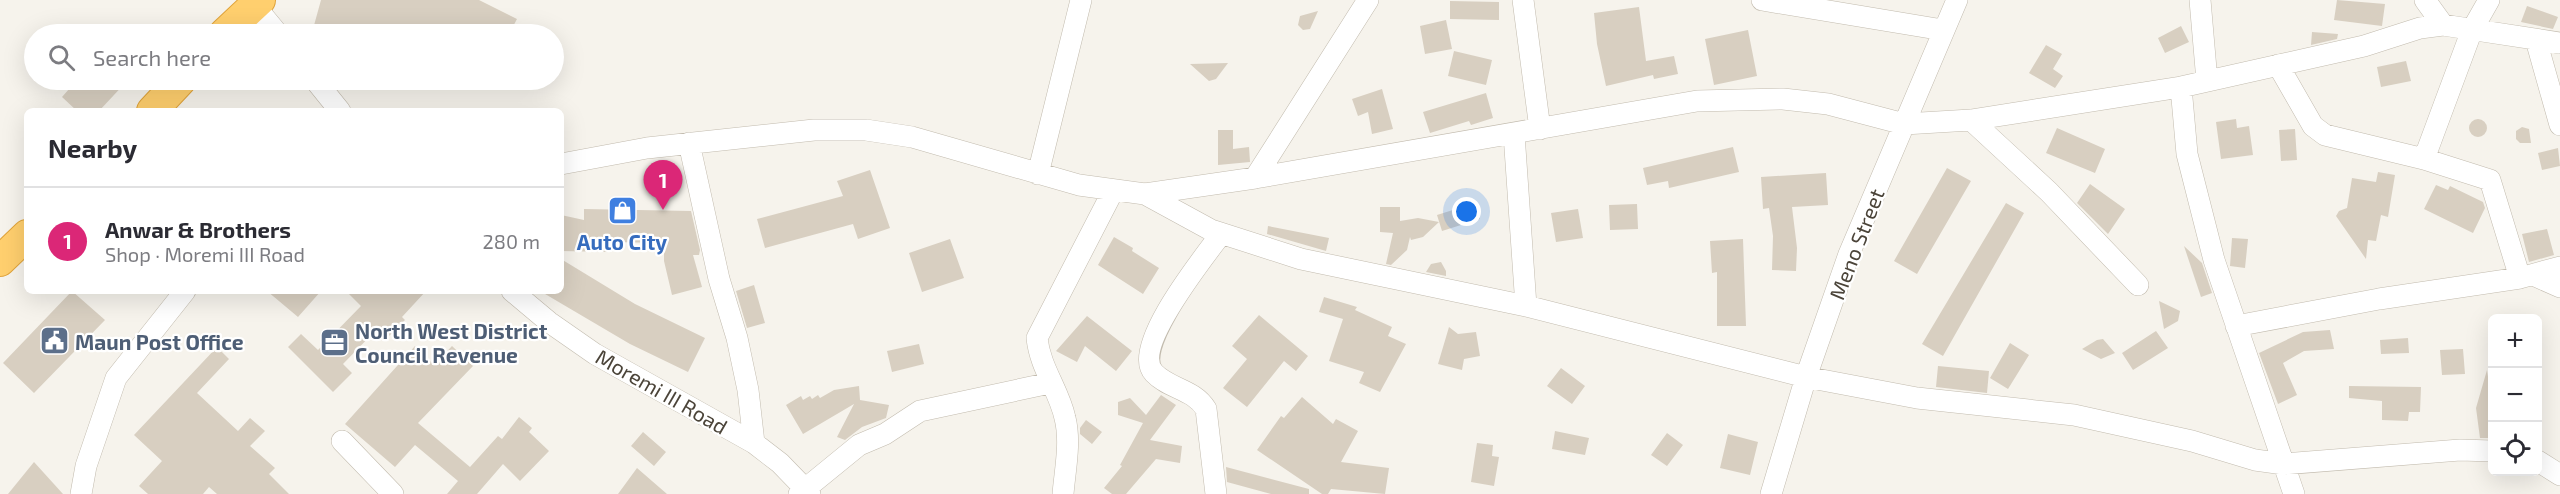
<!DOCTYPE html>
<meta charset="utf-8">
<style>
:root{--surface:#fff;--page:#f7f7f7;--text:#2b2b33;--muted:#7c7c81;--line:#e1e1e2;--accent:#db2777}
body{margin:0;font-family:"Exo 2",sans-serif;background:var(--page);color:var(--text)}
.controls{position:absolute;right:18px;bottom:18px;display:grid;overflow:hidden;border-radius:9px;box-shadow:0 6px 24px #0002}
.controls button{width:54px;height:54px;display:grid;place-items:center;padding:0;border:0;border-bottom:2px solid var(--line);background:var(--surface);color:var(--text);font:30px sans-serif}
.you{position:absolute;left:1467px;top:212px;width:21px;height:21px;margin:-15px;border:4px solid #fff;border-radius:50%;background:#1a73e8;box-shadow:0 0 0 9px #1a73e833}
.badge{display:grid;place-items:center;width:39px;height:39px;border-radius:50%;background:var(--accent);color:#fff;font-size:20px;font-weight:700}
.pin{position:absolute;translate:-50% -50px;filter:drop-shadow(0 2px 3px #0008)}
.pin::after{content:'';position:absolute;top:32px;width:21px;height:18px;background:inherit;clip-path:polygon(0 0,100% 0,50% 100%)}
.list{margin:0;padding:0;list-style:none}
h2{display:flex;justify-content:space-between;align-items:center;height:78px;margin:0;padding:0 24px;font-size:26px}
h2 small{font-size:20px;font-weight:400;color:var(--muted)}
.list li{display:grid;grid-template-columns:39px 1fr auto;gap:18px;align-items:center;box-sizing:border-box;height:108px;padding:0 24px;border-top:2px solid var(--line)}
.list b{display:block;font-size:22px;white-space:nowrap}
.list p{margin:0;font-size:20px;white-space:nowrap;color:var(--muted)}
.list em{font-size:20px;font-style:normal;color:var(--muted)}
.icon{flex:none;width:33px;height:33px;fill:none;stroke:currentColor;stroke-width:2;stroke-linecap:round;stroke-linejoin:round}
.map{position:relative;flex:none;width:2560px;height:494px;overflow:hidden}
.search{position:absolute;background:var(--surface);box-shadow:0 6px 24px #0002;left:24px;top:24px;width:540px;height:66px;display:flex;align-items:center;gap:15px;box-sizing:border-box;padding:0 21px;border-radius:33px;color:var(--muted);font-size:22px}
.panel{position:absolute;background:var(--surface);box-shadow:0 6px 24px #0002;left:24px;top:108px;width:540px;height:186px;border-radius:9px}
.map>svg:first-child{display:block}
.building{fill:#d8cfc1}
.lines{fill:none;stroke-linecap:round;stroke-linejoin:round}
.minor-casing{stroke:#c2bbae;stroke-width:22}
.highway-casing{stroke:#e0a43c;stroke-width:32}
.minor{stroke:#fff;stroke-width:21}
.highway{stroke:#ffcf6e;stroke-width:30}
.labels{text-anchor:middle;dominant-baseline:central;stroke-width:4.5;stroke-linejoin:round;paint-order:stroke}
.shop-label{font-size:21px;font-weight:bold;fill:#366cbe;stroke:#fff}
.street-label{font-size:21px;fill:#4b4439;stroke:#fff}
.service-label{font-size:21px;font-weight:bold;fill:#4e5e75;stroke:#fff;text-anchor:start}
</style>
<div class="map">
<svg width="2560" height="494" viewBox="0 0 2560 494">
<rect width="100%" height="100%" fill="#f6f3ec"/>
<path class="building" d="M321,0H479L517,19L509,34H331L313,29Z
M2337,0L2385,4L2382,26L2334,20Z
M1450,1L1499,2V20L1450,19Z
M2527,6L2558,17L2553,29L2521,22Z
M1639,7L1646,61L1674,56L1678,74L1654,79L1653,75L1606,86L1597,44L1594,13Z
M1318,11L1310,29L1303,30L1298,25L1300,16Z
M1446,20L1452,49L1425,54L1420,26Z
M2181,26L2189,42L2165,53L2158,38Z
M1748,30L1757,76L1714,85L1705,39Z
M2312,32L2338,34L2337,39L2311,45Z
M2046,45L2062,54L2053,69L2063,76L2055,88L2029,73Z
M1454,51L1492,60L1486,85L1448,76Z
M2406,61L2411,81L2381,87L2377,67Z
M1228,63L1216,79L1209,81L1190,64Z
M77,80H128L99,111H77L62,97Z
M1382,89L1393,129L1372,134L1368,112L1358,116L1352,99Z
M1486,93L1493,118L1471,125L1469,121L1430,133L1423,112Z
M2236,119L2237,128L2249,126L2253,155L2221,159L2216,122Z
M2469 128a9 9 0 1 1 18 0a9 9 0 1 1-18 0Z
M2522,127L2529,129L2531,143H2520L2516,139V131Z
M2057,128L2105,149L2095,173L2046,153Z
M2295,129L2297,160L2281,161L2279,130Z
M1218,130H1233V149L1249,147L1250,162L1218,165Z
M1733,147L1739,172L1669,188L1668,181L1647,185L1643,168Z
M2558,148L2560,166L2542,170L2538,153Z
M1947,168L1971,181L1917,274L1894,261Z
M870,170L890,228L858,239L853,224L765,248L757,219L843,196L837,181Z
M2378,172L2395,175L2388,217L2381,215L2376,241L2368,240L2366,259L2336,216L2339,211L2347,208L2352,178L2376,182Z
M1826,173L1828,205L1792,207L1797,248L1796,271L1772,270L1773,236L1769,208L1763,209L1761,177Z
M2090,184L2125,209L2108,234L2077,203Z
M2436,185L2448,190L2450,186L2483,202L2485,208L2473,233L2424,209Z
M1475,203L1480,219L1442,231L1437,215Z
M2006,203L2024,213L1943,356L1922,344Z
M1637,204L1638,229L1610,230L1609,205Z
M1380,207H1400V221L1418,218L1439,222L1423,237L1411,240L1410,237L1407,250L1391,265L1386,264L1393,233L1380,232Z
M584,209L691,211L700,250L699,255H693L702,287L672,295L664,261V243L610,242V252L561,251V215L584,220Z
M1578,209L1583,238L1556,242L1551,213Z
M1268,226L1329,238L1326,251L1267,234Z
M2547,229L2554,255L2529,262L2522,234Z
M1114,237L1133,248L1132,251L1159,268L1143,294L1098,265Z
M2232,238L2248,239L2245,268L2230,266Z
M950,239L964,278L922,292L909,253Z
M1743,239L1746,326H1717V272L1712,273L1710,241Z
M2184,246L2202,263L2212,293L2201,297Z
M561,259L635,304L705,338L688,372L630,344L540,291H561Z
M1441,262L1446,271V276L1426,272L1431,264Z
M754,285L765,323L747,328L736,291Z
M72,291L105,320L34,393L3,363Z
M267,291H321L298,317Z
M346,291H426L402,317L405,320L388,337L378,328L343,364L352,373L333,392L288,347L301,334L318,350L361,306Z
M1324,297L1357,307L1355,310L1392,327L1388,336L1406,344L1380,392L1359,383L1364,372L1329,361L1343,319L1319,312Z
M2159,301L2180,311L2178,321L2164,329Z
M1259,315L1308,356L1296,371L1284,361L1247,407L1223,388L1247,359L1232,346Z
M1087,316L1132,351L1116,371L1085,346L1077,362L1056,351Z
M1449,327L1458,334L1476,332L1480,356L1464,359L1462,370L1438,364Z
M2330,330L2334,349L2304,351L2283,363L2297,395L2278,404L2259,353L2303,332Z
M2156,331L2168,348L2133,370L2122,353Z
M2408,338L2409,353L2381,354L2380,340Z
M2103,339L2115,353L2101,359L2082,349L2097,340Z
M2010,343L2029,355L2008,389L1990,378Z
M919,344L924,364L892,372L887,351Z
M415,346L434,365L452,346L473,366L418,423L470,467L498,436L502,439L519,417L532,428L529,432L549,451L520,481L503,464L477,494H447L458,481L415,445L395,467L345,424Z
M217,347L229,359L197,393L238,431L250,418L265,431L250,446L275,468L269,474L289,494H217L209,487L203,494H148L139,486L162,461L134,435Z
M2463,349L2465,374L2442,375L2440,350Z
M1938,366L1989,371L1987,393L1936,387Z
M1561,368L1585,386L1572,404L1547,386Z
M2487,370L2493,410V438H2480L2476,408Z
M859,386L860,400L889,405L886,418L862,427L845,440L837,437L854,404L803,434L786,405L801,396L803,400L810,396L812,399L818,395L820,398L834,390Z
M2349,386L2421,387L2420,412H2409L2408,421L2382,420V401L2349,398Z
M1161,395L1176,405L1150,440L1182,446L1180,463L1156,459L1126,494H1112L1104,488L1122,466L1120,465L1143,423L1118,415V402L1130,398L1146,415Z
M1302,397L1333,424L1336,419L1358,431L1341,462L1389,468L1385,494L1331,489L1328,494H1322L1257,450L1281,416L1284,418Z
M1086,420L1102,432L1092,444L1080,434V428Z
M1555,431L1589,438L1585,455L1552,449Z
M643,432L666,452L654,466L631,446Z
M1667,433L1683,445L1667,466L1651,455Z
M1728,434L1758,442L1750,475L1720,468Z
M1477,443L1493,445L1492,456L1499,457L1494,486L1471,482Z
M34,462L63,494H8Z
M1226,467L1309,489V494H1271L1227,482Z
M637,468L667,494H618Z"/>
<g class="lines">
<defs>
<path id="minor" d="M1523,0L1540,129
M1762,0L1943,30
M2200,0L2207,81
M2425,0L2443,25
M254,5L278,34
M2536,40L2560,125
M2278,65L2313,126L2325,135L2424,159L2490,180L2520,278
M315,80L340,111
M2181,87L2187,154L2214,260L2294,494
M1971,120L2049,192L2138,285
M1514,134L1526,306
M689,143L719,279L737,338L748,390L754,443
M2424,159L2472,30L2489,0
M561,164L647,148L814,130H866L912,137L1079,185L1145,194L1255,178L1697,101L1783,99L1828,104L1904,124L1971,120L2181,87L2364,46L2420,28L2443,25L2560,43
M1038,174L1081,0
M1255,178L1368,0
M1145,194L1211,230L1301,259L1526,306L1806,377L1917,398L2074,415L2192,441L2255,460L2284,464L2460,450L2492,451
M2533,275L2560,287
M512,291L549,322L595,354L754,443L780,463L810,494
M2236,326L2379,299L2520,278L2560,267
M342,441L393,494
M2538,461L2560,475
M81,494L86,466L116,378L185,291
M799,494L859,445L885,434L920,411L1050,383
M1063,494C1065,470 1071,442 1065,418C1059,390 1040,368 1037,338L1113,191
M1216,494L1206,409C1194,389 1169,389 1154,373C1130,348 1205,256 1221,234
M1771,494L1806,377L1849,254L1957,0"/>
<path id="highway" d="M224,34L260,0
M152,111L181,80
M0,261L27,235"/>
</defs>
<use href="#minor" class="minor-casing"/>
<use href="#highway" class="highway-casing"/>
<use href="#minor" class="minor"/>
<use href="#highway" class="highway"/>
</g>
<defs>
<symbol id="shop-square" viewBox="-11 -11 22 22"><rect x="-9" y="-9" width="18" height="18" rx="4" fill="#3f7fe0" stroke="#fff"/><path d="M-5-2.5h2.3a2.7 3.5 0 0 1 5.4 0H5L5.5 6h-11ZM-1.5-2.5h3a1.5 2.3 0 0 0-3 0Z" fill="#fff"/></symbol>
<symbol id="civic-square" viewBox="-11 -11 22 22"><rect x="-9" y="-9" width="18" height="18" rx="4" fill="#5c6f8a" stroke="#fff"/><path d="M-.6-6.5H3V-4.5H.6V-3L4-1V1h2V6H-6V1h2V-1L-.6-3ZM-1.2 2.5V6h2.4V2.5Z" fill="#fff"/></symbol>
<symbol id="office-square" viewBox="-11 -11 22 22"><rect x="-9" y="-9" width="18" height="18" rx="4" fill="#5c6f8a" stroke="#fff"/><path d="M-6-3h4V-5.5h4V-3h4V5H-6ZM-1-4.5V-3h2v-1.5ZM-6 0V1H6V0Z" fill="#fff"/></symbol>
</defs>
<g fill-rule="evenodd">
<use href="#shop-square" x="606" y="194" width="33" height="33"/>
<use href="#civic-square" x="38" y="324" width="33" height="33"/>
<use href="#office-square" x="318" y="326" width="33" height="33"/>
</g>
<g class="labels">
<g class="shop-label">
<text x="622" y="241">Auto City</text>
</g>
<g class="street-label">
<text transform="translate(1856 244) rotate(-69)">Meno Street</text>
<text transform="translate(662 391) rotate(30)">Moremi III Road</text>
</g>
<g class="service-label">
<text x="355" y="330">North West District<tspan x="355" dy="24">Council Revenue</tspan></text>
<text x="75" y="341">Maun Post Office</text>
</g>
</g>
</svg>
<div class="controls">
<button>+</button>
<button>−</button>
<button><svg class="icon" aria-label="locate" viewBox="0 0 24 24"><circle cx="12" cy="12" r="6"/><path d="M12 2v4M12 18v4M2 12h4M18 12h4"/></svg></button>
</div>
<div class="you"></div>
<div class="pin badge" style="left:663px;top:210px">1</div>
<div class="search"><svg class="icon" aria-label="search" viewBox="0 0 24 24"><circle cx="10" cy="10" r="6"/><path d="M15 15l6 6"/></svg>Search here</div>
<section class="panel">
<h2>Nearby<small></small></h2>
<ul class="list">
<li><span class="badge">1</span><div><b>Anwar &amp; Brothers</b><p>Shop · Moremi III Road</p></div><em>280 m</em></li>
</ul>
</section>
</div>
